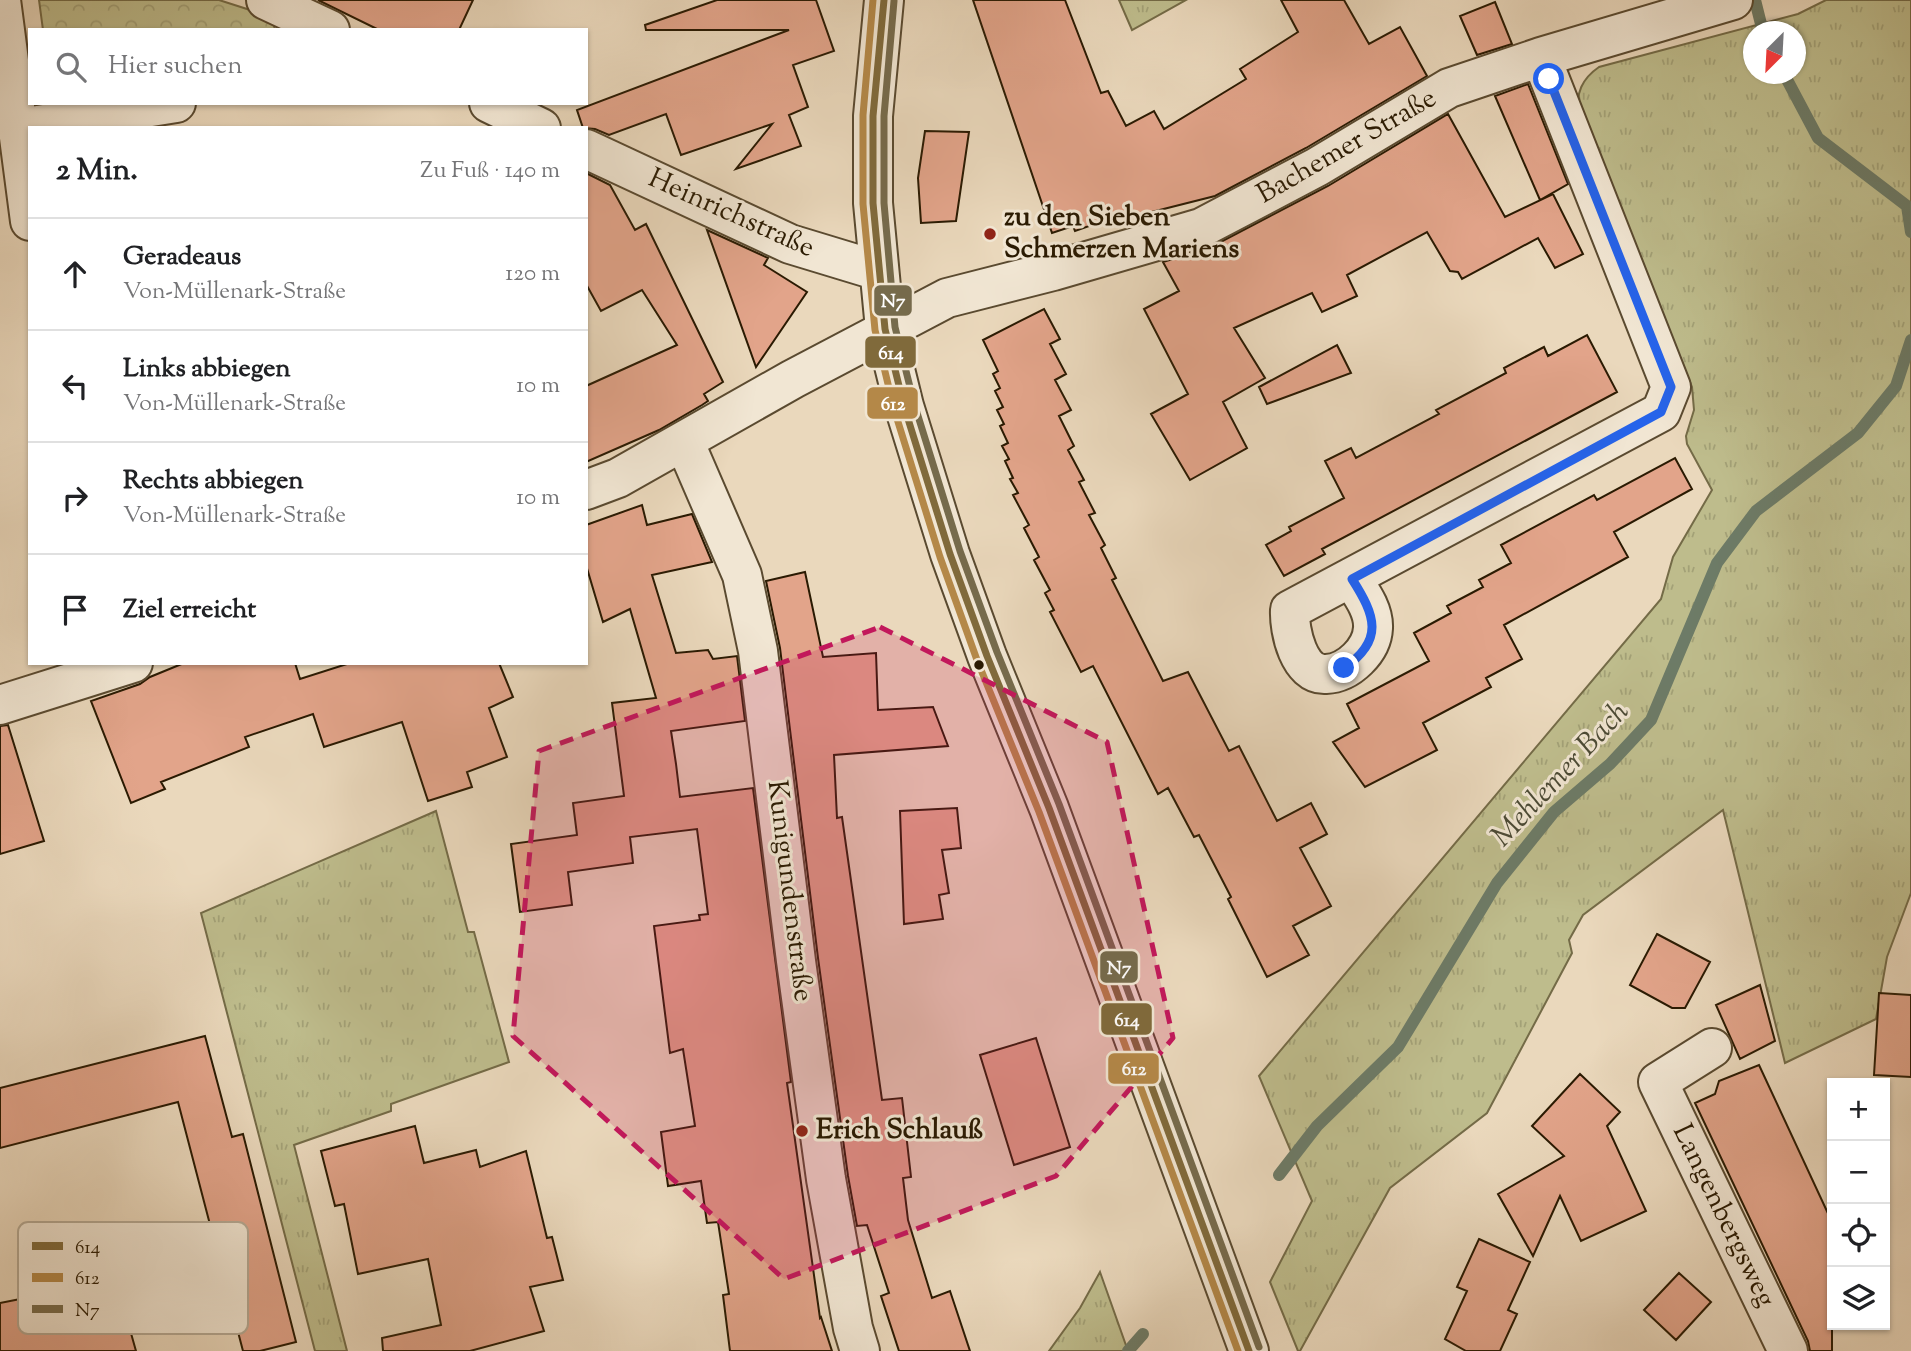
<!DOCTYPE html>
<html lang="de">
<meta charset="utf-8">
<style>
:root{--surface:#fff;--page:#f2f2f2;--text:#202124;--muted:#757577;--line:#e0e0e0}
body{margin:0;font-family:"Sorts Mill Goudy",serif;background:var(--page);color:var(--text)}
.controls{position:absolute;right:21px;bottom:21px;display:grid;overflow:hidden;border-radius:0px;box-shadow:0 2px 5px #0004}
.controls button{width:63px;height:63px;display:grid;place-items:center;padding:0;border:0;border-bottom:2px solid var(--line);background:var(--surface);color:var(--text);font:35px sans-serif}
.compass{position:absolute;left:1743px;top:21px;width:63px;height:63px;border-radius:50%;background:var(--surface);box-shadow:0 2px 5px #0004;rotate:204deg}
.stop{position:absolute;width:21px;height:21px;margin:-16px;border:5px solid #2563eb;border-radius:50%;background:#fff}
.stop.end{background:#2563eb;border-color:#fff;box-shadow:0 2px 7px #0008}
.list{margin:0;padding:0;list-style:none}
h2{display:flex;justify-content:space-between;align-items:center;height:91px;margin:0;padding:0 28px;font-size:30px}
h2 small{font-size:23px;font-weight:400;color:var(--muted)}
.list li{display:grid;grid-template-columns:46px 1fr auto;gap:21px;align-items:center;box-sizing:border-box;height:112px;padding:0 28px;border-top:2px solid var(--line)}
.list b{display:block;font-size:26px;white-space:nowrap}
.list p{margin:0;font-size:23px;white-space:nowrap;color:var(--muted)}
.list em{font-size:23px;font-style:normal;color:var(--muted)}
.icon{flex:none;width:38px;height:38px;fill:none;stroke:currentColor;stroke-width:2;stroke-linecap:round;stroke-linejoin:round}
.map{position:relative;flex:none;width:1911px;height:1351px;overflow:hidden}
.search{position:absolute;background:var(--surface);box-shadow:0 2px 5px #0004;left:28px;top:28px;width:560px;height:77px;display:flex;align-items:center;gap:18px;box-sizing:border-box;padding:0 24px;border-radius:0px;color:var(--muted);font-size:26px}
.panel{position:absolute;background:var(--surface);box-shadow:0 2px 5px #0004;left:28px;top:126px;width:560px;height:539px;border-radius:0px}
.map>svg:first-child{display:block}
.grass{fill:url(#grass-tufts);stroke:#746b47;stroke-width:2;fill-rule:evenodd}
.forest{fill:url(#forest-crowns);stroke:#746b47;stroke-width:2}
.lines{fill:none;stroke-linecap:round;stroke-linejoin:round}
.stream{stroke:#6d7b67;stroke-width:12}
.building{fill:#e2a48a;stroke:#2a1a02;stroke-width:2}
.minor-casing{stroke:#5a4a30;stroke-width:42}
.minor{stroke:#f1e6d3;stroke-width:38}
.bus-1-casing{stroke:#f1e6d3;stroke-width:12}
.bus-2-casing{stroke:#f1e6d3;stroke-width:12}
.bus-3-casing{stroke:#f1e6d3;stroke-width:12}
.bus-1{stroke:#806a3b;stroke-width:7}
.bus-2{stroke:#b48848;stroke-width:7}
.bus-3{stroke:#766b4c;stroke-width:7}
.route{stroke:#2563eb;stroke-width:9}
.marked{fill:#c2185b;fill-opacity:0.2;stroke:#c2185b;stroke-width:5;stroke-dasharray:14 9;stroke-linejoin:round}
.poi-dot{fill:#8f2418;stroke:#f1e6d3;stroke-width:2.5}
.bus-dot{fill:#2a1a02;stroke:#f1e6d3;stroke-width:2.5}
.labels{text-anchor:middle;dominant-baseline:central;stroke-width:6;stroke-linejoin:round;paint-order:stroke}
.street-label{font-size:28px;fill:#2a1a02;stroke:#f1e6d3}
.poi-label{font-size:28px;font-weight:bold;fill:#2a1a02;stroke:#f1e6d3;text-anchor:start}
.water-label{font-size:30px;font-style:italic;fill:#4b4a35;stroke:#f1e6d3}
.key{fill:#f1e6d3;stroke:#b5a994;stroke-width:2}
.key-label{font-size:19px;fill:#2a1a02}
.line-badge{stroke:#f1e6d3;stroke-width:2.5}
.badge-label{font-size:19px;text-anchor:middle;font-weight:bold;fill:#fff}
</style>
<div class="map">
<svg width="1911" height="1351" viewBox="0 0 1911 1351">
<defs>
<pattern id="grass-tufts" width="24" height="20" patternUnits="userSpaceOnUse" patternTransform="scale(1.75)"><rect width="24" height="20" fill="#bebc8c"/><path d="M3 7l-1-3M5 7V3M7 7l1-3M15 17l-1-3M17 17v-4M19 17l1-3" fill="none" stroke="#a3a177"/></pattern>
<pattern id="forest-crowns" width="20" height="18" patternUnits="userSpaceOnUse" patternTransform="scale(1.75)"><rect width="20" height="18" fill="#bebc8c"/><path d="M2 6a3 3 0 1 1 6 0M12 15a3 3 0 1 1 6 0" fill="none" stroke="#a3a177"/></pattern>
</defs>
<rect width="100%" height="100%" fill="#ead8bc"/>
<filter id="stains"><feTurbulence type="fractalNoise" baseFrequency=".00286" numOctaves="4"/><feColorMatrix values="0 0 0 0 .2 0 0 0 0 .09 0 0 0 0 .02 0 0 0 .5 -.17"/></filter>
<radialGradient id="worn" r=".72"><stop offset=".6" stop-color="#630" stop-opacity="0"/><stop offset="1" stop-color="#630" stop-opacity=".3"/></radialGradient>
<path class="grass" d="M1119,0H1186L1132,30Z
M1826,0H1911V893L1887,957L1876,1019L1785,1063L1723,810L1583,915L1569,940L1572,953L1487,1113L1390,1188L1300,1351H1298L1270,1282L1312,1201L1259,1076L1661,599L1673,557L1712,490L1687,444L1686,436L1694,410L1692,387L1580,113C1574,94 1583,78 1599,67L1798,14ZM1754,32H1796V74H1754Z
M436,811L468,932H474L509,1062L391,1104V1111L294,1145L347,1351H315L201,913Z
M1100,1272L1128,1351H1049L1080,1308Z"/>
<path class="forest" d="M39,0H219L272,17L275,30H43Z"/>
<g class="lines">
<path class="stream" d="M1755,0L1763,32
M1784,74L1818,138L1907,206L1911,232
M1279,1175L1317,1126L1398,1047L1497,883L1554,812L1610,764L1651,720L1717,563L1756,511L1858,433L1896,386L1911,340
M1128,1351L1143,1334"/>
</g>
<path class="building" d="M318,0H473L459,30H379Z
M717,0H816L834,51L793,65L808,107L789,115L801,146L736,169L772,124L681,155L666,114L609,135L595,129L583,128L577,110L789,30H646L645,25Z
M973,0H1065L1101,93L1108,91L1126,126L1154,111L1164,129L1246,79L1240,69L1298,32L1281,0H1344L1369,44L1400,27L1427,76L1306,148L1215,196L1124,219L1123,214L1075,231L1073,226L1052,233Z
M1495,2L1512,44L1477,55L1460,16Z
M1528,84L1568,184L1540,200L1495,96Z
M1448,114L1505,217L1553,194L1583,254L1555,268L1538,238L1462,279L1458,272L1450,271L1427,232L1347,275L1357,296L1322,312L1312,293L1234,328L1265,378L1223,402L1247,448L1190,480L1151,414L1188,394L1144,309L1179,291L1163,262L1211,247L1328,186Z
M925,131L969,132L956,221L921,223L918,178Z
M586,173L610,185L635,230L646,224L723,382L704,394L708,401L702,405L659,430L586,462V386L677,345L642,290L601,311L586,284Z
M707,230L768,258L764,265L807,292L756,367Z
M1044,309L1060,339L1050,344L1066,374L1055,380L1071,410L1059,416L1074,446L1068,450L1084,480L1079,482L1095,513L1089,515L1105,545L1101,548L1116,578L1112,580L1163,681L1188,672L1229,751L1239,746L1277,821L1311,803L1327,834L1300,848L1331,906L1293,926L1309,955L1267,977L1228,899L1231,897L1199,835L1194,837L1168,788L1158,794L1093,666L1081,672L1050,612L1054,610L1045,593L1050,590L1034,560L1039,557L1024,528L1029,525L1013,495L1018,493L1010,479L1013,478L1005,461L1009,459L1002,446L1008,443L1000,426L1004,424L997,410L1003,407L995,391L1000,388L993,374L998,371L983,340Z
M1587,335L1617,392L1322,549L1325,554L1284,576L1266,545L1291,531L1289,527L1344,498L1325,461L1351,448L1356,458L1439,414L1436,410L1506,373L1504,368L1544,347L1548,356Z
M1337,345L1351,373L1267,404L1259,387Z
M1675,458L1692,489L1614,532L1628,557L1504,625L1522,659L1486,678L1491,687L1423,723L1437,750L1365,787L1333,742L1359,728L1347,704L1429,661L1414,633L1451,613L1447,606L1483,587L1479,580L1511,563L1501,545L1594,495L1597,500Z
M642,505L647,525L692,514L712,562L652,575L676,653L708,650L713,659L737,656L745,721L671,731L676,764L680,797L753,788L791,1082L787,1083L820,1318L821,1317L832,1351H730L723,1295L729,1294L718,1222L707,1223L701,1181L668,1186L661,1132L695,1126L683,1049L670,1053L654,926L700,920L699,915L708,914L697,829L630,837L633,863L568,872L572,905L520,912L511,844L577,835L573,803L624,796L612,703L656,698L630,609L603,622L586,565V525Z
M805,572L823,657L876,653L878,710L933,707L948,746L834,755L837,818L842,817L882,1100L902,1098L911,1177L903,1178L908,1220L932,1298L950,1291L970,1351H899L881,1296L889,1293L867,1225L857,1226L848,1176L818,958L780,648L766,581Z
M184,663H295L300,679L350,663H499L513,697L489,708L507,757L467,772L472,787L428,801L402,722L324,747L313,714L245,737L249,747L161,782L165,789L131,803L91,701L140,684L150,677Z
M8,725L44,841L0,854V726Z
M957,808L961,848L942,850L949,893L939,895L943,919L904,924L900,811Z
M1657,934L1710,962L1685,1008H1672L1630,985Z
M1760,985L1775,1041L1740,1059L1716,1005Z
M1879,993L1911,995V1077L1874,1075Z
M205,1036L232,1137L243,1134L296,1342L260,1351H243L178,1102L0,1148V1088Z
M1036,1038L1070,1147L1014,1165L980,1055Z
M1759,1065L1832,1222V1351H1810L1808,1341L1695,1103L1715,1094L1719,1081Z
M1580,1074L1620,1112L1607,1126L1646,1211L1581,1241L1560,1196L1533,1256L1498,1194L1564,1156L1532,1126Z
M415,1126L424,1163L476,1150L480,1167L526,1151L547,1238L552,1237L563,1280L530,1287L544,1331L470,1351H383L382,1338L441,1325L428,1259L358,1274L344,1204L335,1206L321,1151Z
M1479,1239L1530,1262L1508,1310L1517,1314L1500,1351H1466L1445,1339L1467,1291L1457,1287Z
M1679,1273L1711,1302L1676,1340L1644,1310Z
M116,1280L136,1351H0V1303Z"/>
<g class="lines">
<defs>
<path id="minor" d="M1,0L30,221
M266,0L330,30
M884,0L873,116V203L885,329L904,406L950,554L987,656L1049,808L1249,1351
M489,103L541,128
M19,128L176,103
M586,149L790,244L879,271
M684,441L742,575L758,651L796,961L826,1179L853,1328L860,1351
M586,490L618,478L793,379L947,298L1053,271L1201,228L1317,167L1449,88L1541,57L1733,0
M1352,579C1361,593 1374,610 1373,628C1372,650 1349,673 1326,674C1299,676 1289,631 1290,610L1661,412L1671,387L1541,57
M0,705L133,663
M1712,1048L1658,1082L1788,1351"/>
</defs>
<use href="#minor" class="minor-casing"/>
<use href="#minor" class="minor"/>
<defs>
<path id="bus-1" d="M884,0L873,116V203L885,329L904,406L950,554L987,656L1049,808L1249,1351"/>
<path id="bus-2" d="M873,0L863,115V204L875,330L894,409L940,557L977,660L1039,812L1238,1351"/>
<path id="bus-3" d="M894,1L884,116V203L895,327L914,403L960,551L997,652L1059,804L1259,1347"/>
</defs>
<use href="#bus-1" class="bus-1-casing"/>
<use href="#bus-2" class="bus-2-casing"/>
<use href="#bus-3" class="bus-3-casing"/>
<use href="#bus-1" class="bus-1"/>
<use href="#bus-2" class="bus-2"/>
<use href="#bus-3" class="bus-3"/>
</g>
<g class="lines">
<path class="route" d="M1344,668C1385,640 1375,615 1352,579L1661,412L1671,387L1549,79"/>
</g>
<path class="marked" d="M880,627L1107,742L1173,1038L1056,1176L784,1279L513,1036L539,751Z"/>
<g class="poi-dot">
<circle cx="990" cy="234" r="7"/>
<circle cx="802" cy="1131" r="7"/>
</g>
<circle class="bus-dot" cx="979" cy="665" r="6"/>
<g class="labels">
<g class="street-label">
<text transform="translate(1347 147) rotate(-30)">Bachemer Straße</text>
<text transform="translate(731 214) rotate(24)">Heinrichstraße</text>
<text transform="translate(789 891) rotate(83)">Kunigundenstraße</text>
<text transform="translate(1723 1216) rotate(64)">Langenbergsweg</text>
</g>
<g class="poi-label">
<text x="1004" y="218">zu den Sieben<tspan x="1004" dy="32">Schmerzen Mariens</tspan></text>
<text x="816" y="1131">Erich Schlauß</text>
</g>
<g class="water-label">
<text transform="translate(1561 775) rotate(-47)">Mehlemer Bach</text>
</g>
</g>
<rect x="18" y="1222" width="230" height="112" rx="10" class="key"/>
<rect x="32" y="1242" width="31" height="8" fill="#806a3b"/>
<rect x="32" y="1273" width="31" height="9" fill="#b48848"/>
<rect x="32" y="1305" width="31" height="8" fill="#766b4c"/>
<g class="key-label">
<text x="75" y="1253">614</text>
<text x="75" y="1284">612</text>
<text x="75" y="1316">N7</text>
</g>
<g class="line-badge">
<rect x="873" y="284" width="40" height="33" rx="7" fill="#766b4c"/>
<rect x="864" y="335" width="53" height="34" rx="7" fill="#806a3b"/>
<rect x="866" y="386" width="53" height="34" rx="7" fill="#b48848"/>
<rect x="1099" y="950" width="40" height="34" rx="7" fill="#766b4c"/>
<rect x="1100" y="1002" width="53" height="34" rx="7" fill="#806a3b"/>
<rect x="1107" y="1052" width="53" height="33" rx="7" fill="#b48848"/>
</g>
<g class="badge-label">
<text x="893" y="307">N7</text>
<text x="891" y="359">614</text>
<text x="893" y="410">612</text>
<text x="1119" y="974">N7</text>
<text x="1127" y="1026">614</text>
<text x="1134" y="1075">612</text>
</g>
<rect width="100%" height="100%" filter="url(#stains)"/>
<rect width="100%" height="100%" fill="url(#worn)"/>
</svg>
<div class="controls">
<button>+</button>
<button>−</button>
<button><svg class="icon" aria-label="locate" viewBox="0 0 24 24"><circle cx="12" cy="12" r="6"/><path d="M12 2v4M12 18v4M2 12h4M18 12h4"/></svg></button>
<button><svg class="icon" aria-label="layers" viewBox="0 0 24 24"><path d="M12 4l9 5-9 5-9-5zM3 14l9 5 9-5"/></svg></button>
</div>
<svg class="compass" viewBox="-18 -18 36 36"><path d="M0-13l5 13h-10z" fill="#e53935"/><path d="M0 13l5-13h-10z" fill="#757577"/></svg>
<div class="stop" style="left:1549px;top:79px"></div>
<div class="stop end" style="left:1344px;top:668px"></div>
<div class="search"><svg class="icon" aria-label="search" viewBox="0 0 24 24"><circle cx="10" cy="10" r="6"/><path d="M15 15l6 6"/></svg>Hier suchen</div>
<section class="panel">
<h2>2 Min.<small>Zu Fuß · 140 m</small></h2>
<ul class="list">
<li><svg class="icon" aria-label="ahead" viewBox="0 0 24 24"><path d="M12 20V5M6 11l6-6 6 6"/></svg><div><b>Geradeaus</b><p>Von-Müllenark-Straße</p></div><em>120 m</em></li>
<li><svg class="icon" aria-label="left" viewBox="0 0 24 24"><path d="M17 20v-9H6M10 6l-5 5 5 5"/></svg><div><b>Links abbiegen</b><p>Von-Müllenark-Straße</p></div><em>10 m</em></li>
<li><svg class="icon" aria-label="right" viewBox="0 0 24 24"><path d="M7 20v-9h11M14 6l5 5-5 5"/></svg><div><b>Rechts abbiegen</b><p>Von-Müllenark-Straße</p></div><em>10 m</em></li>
<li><svg class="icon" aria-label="arrive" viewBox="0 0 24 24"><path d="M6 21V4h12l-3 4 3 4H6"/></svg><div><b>Ziel erreicht</b></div></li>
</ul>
</section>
</div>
